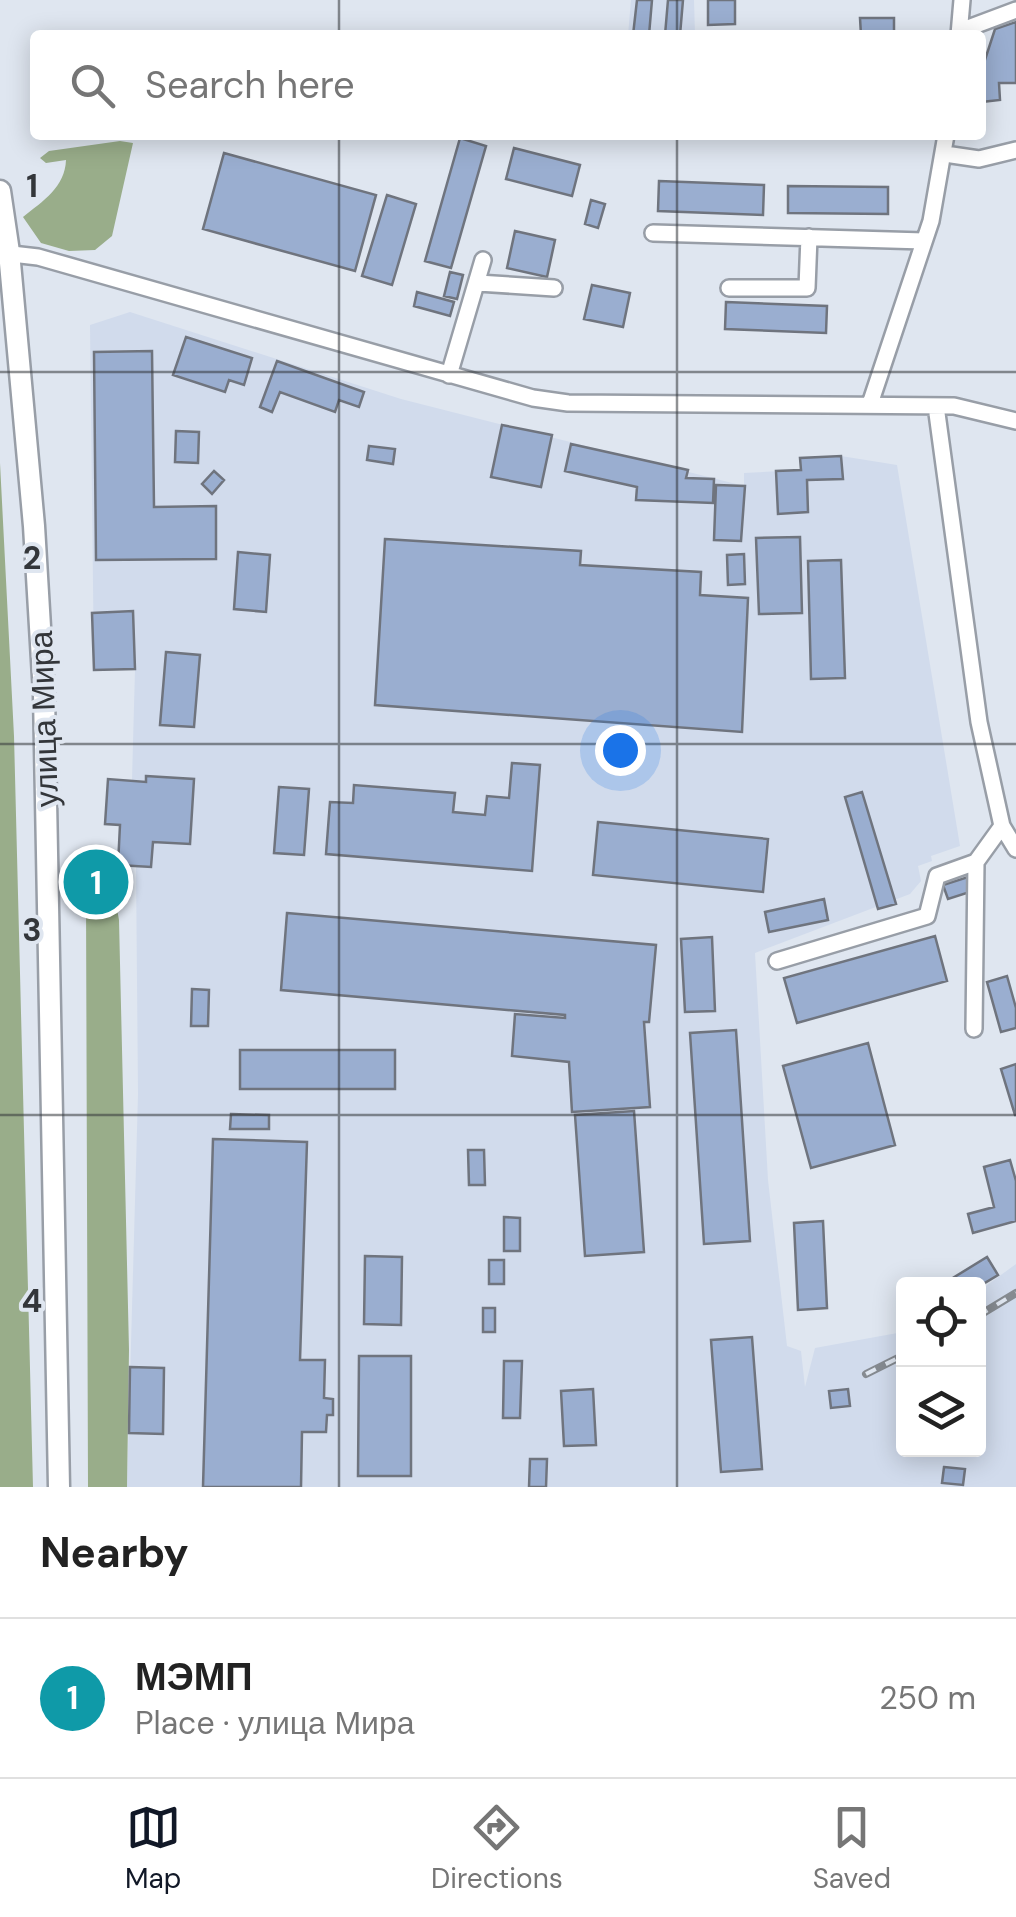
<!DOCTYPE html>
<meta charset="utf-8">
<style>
:root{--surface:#fff;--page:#f2f2f2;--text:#222;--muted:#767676;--line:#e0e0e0;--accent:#111827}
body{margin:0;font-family:"DM Sans",sans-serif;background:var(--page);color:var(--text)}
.controls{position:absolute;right:30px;bottom:30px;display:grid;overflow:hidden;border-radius:10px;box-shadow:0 5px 25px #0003}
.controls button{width:90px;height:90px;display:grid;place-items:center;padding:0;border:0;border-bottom:2px solid var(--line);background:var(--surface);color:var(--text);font:50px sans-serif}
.you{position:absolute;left:620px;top:750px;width:35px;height:35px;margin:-25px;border:8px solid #fff;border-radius:50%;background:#1a73e8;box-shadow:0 0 0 15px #1a73e833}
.badge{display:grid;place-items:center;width:65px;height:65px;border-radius:50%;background:var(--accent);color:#fff;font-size:32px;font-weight:700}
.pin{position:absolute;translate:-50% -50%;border:5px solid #fff;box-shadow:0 2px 10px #0006}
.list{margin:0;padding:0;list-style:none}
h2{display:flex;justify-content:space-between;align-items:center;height:130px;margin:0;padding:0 40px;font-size:42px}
h2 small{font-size:32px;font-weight:400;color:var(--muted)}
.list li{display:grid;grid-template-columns:65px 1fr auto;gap:30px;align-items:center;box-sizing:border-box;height:160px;padding:0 40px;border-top:2px solid var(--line)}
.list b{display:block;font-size:38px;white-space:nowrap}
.list p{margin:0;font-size:32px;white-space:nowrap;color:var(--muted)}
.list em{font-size:32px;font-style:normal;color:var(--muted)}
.icon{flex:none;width:55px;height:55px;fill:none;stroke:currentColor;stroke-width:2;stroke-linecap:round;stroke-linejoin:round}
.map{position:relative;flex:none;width:1016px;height:1487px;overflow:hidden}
.search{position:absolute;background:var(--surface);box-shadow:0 5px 25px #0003;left:30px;right:30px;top:30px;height:110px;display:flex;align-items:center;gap:25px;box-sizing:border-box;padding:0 35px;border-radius:10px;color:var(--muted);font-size:38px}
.sheet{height:290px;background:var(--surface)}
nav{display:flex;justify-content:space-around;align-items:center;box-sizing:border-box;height:140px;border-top:2px solid var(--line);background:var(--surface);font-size:28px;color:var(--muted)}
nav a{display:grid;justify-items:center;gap:5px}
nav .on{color:var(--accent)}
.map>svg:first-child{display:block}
.built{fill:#d1dbec}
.forest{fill:#99ad8a}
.building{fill:#9aaed0;stroke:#6f747e;stroke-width:2.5}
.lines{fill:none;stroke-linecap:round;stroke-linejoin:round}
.minor-casing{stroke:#989ea7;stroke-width:20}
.major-casing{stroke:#989ea7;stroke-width:25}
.minor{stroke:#fff;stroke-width:15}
.major{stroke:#fff;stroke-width:20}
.rail-casing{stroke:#868b91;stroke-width:8}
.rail{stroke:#dfe6f0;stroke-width:4;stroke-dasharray:11;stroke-linecap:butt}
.grid{fill:none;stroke:#33363a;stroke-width:2.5;stroke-opacity:0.55}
.labels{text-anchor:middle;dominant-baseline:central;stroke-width:8;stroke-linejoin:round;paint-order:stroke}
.street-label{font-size:32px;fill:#33363a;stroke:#dfe6f0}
.grid-label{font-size:32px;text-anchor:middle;font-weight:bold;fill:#33363a;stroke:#dfe6f0;stroke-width:8;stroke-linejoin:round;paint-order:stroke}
</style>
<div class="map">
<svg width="1016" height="1487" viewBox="0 0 1016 1487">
<rect width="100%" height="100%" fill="#dfe6f0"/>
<path class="built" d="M631,0H694L695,35H628Z
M130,312L401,399L744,486V473L801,470L800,458L841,456L897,465L960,846L931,856L932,861L918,866L921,881L910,894L755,953L768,1180L787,1346L801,1351L805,1387L815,1348L903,1332L904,1450H978L979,1291L1016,1264V1487H127L138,1094L136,867L118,865L120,825L105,824L108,779L132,780L135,670H94L90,325Z"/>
<path class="forest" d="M120,141L133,143L112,236L95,250L69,251L41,243L23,217C43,201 65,187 66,160L46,163L40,158L49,151Z
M0,463L14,736L33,1487H0Z
M103,895L115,898L119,920L129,1350L127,1487H88L86,899Z"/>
<path class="building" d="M637,0H652L649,35H633Z
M668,0H683L680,35H665Z
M708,0H735V24L708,25Z
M860,18H894V35H861Z
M1016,22V83H999L1000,100L981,102V72L995,29Z
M460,138L486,146L451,268L425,261Z
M514,148L580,165L572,196L506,179Z
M224,153L376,195L355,271L203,229Z
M659,181L764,185L763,215L658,211Z
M788,186L888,187V214L788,213Z
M387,195L416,204L392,285L362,276Z
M591,200L605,204L598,228L585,224Z
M515,231L555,240L547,277L507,268Z
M450,272L463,275L457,299L444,296Z
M592,285L630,293L623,327L584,319Z
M417,292L454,302L450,316L414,306Z
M726,302L827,306L826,333L725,329Z
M186,337L252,358L244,385L229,380L225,392L173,375Z
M152,351L154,507L216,506V559L96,560L94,352Z
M277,361L364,392L359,407L339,400L335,412L280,392L272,412L260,407Z
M502,425L552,435L541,487L491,477Z
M176,431L199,432L198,463L175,462Z
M571,444L688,470L686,478L714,479L713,503L636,500L637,487L565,471Z
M369,446L395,449L393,464L367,460Z
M841,456L843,479L807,480L808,512L778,514L776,471L801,470L800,458Z
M214,471L224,480L212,494L202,484Z
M716,485L745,486L741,541L714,540Z
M800,537L802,613L759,614L756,538Z
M385,539L581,551L580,565L701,572L700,595L748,598L742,732L375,705Z
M238,552L270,555L266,612L234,609Z
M744,554L745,584L728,585L727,555Z
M841,560L845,678L811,679L808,561Z
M133,611L135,669L94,670L92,613Z
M166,652L200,655L194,727L160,725Z
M512,763L540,765L532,871L326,854L330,802L353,803L354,785L455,793L453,812L485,815L487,796L509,798Z
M146,776L194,779L190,844L153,842L151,867L118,865L120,825L105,824L108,779L146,782Z
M279,787L309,789L304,855L274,853Z
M862,792L896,904L878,909L845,797Z
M598,822L768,839L763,892L593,875Z
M968,877L973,891L948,899L943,885Z
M824,899L828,920L769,932L765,912Z
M287,913L656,945L649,1022H644L650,1107L572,1112L569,1062L512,1056L515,1014L565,1018V1015L281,990Z
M935,936L947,981L797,1023L784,978Z
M712,937L715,1011L685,1012L681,939Z
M1007,976L1016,1008V1028L1001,1032L987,982Z
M192,989L209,990L208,1026H191Z
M736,1030L750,1241L704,1244L690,1033Z
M868,1043L895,1145L811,1168L783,1066Z
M240,1050H395V1089H240Z
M1016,1064V1115H1015L1001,1069Z
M634,1111L644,1252L585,1256L575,1115Z
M231,1114L269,1115V1129H230Z
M213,1139L307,1142L300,1360H325L324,1398L333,1399V1415H327L326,1432H302L301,1487H203Z
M468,1150H484L485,1185H469Z
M1010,1160L1016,1181V1221L973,1233L968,1214L994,1207L984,1167Z
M504,1217L520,1218V1251H504Z
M823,1221L827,1308L798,1310L794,1223Z
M365,1256L402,1257L401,1325L364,1324Z
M987,1257L998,1275L978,1287V1284H943Z
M489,1260H504V1284H489Z
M483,1308H495V1332H483Z
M752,1337L762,1469L721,1472L711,1340Z
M359,1356H411V1476H358Z
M504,1361H522L520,1418H503Z
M130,1367L164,1368L163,1434L129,1433Z
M593,1389L596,1445L564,1446L561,1391Z
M848,1389L850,1406L831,1408L829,1391Z
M530,1459H547L546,1487H529Z
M944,1467L965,1469L963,1485L942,1483Z"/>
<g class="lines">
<defs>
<path id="minor" d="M960,31L1016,10
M959,35L962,0
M945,154L979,159L1016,150
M653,233L924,241
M3,253L38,257L533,398L568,403L954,406L1016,421
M478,283L554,288
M729,288H807L809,237
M449,375L483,260
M870,404L931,221L946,135
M936,406L979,722L1002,826L1016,849
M777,961L927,916L937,876L976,862L1002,826
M974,1029L976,862"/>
<path id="major" d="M0,191L9,252L34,526L44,694L59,1487"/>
</defs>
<use href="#minor" class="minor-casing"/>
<use href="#major" class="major-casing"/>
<use href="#minor" class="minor"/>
<use href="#major" class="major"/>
<defs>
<path id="rail" d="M978,1316L1016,1293
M866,1374L904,1355"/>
</defs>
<use href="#rail" class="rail-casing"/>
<use href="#rail" class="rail"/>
</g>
<path class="grid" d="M339,0V35M677,0V35M339,135V1487M677,135V1487M0,372H1016M0,744H1016M0,1115H1016"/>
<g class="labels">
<g class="street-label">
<text transform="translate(44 719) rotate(-92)">улица Мира</text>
</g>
</g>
<g class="grid-label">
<text x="32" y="197">1</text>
<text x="32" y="569">2</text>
<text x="32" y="941">3</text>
<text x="32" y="1312">4</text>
</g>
</svg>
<div class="controls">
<button><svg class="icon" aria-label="locate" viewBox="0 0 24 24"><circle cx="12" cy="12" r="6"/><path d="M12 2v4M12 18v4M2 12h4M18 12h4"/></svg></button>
<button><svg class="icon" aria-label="layers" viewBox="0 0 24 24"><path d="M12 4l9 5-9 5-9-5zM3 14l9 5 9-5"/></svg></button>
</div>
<div class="you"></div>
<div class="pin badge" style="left:96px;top:882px;background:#0f9aa8">1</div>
<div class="search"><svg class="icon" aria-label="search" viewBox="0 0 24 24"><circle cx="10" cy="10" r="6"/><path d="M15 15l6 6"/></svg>Search here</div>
</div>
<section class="sheet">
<h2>Nearby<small></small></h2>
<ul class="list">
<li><span class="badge" style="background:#0f9aa8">1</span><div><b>МЭМП</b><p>Place · улица Мира</p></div><em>250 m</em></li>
</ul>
</section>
<nav>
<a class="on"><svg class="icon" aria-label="map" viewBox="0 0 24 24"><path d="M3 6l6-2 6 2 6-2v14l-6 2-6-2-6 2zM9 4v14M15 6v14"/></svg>Map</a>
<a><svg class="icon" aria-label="directions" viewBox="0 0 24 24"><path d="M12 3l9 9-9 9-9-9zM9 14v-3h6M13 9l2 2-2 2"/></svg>Directions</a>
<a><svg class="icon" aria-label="saved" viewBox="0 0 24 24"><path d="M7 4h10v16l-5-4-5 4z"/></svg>Saved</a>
</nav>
